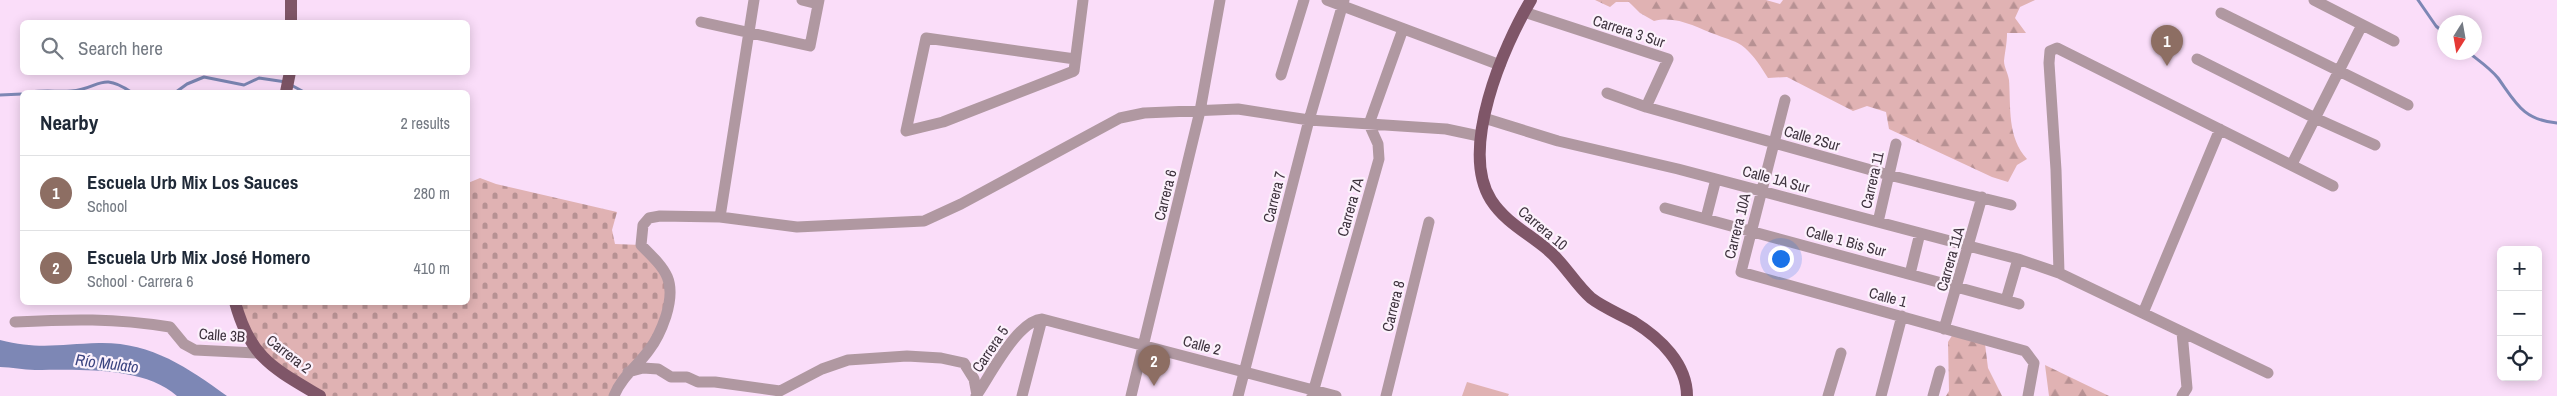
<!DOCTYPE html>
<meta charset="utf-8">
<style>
:root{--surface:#fff;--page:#f2f2f3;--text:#1f2937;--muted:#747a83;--line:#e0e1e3;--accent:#146365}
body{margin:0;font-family:"Archivo Narrow",sans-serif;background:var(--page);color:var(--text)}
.controls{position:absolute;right:15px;bottom:15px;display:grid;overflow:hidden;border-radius:8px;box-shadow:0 2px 12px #0003}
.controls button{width:45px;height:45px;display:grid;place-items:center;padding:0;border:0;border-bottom:1px solid var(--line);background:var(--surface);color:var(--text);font:25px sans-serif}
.compass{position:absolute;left:2437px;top:15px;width:45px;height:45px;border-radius:50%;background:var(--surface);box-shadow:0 2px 12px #0003;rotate:191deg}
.you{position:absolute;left:1780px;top:258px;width:18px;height:18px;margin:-12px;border:4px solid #fff;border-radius:50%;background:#1a73e8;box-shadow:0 0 0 8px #1a73e833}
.badge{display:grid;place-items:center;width:32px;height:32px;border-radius:50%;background:var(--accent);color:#fff;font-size:16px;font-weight:700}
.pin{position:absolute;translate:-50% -41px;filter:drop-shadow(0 1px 2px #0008)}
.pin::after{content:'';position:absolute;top:26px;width:18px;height:15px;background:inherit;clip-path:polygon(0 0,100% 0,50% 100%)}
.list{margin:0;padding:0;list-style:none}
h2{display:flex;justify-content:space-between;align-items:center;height:65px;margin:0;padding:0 20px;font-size:21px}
h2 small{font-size:16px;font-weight:400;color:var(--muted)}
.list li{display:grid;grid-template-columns:32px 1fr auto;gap:15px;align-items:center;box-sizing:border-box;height:75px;padding:0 20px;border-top:1px solid var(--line)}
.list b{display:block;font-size:19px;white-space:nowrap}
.list p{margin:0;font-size:16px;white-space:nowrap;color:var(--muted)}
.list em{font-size:16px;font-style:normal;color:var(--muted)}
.icon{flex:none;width:28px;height:28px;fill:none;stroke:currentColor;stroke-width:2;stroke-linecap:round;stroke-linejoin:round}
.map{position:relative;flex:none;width:2557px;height:396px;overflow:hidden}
.search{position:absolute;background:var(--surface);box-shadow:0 2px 12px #0003;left:20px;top:20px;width:450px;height:55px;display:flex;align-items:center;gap:12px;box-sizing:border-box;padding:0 18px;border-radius:8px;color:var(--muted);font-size:19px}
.panel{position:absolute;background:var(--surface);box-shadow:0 2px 12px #0003;left:20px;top:90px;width:450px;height:215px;border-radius:8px}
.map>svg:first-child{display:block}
.grass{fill:#e0b2b3}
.forest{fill:url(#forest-firs)}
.cemetery{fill:url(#cemetery-stones)}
.water{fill:#7d87b5}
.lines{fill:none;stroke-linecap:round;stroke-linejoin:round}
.stream{stroke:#7d87b5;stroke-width:3}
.minor{stroke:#b098a1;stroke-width:11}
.major{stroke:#7f5668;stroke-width:12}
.labels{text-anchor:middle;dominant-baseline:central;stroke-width:4.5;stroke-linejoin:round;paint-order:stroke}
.street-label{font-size:15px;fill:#3e333e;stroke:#fcf1fc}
.water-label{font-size:16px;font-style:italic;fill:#3b4480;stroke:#fcf1fc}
</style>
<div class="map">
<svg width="2557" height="396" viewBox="0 0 2557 396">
<defs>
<pattern id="forest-firs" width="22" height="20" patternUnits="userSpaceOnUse" patternTransform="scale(1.25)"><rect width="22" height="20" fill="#e0b2b3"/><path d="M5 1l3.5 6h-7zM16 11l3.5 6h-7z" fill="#b79193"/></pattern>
<pattern id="cemetery-stones" width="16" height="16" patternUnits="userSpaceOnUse" patternTransform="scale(1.25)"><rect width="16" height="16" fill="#e0b2b3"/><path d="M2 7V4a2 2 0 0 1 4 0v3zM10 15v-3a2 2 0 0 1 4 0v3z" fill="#b79193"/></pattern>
</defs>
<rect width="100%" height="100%" fill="#faddf9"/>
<path class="grass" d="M1467,382L1509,394L1508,396H1462Z"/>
<path class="forest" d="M1595,0H1766L1780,4L1783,0H2035L2020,7L2015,18L2026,33H2007C2007,44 2005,51 2004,61C2004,67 2008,73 2009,80C2011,108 2007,137 2027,159L2017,165L2008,182L1992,177L1889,129L1886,112L1867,106L1853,111L1787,77L1768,78C1761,67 1755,57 1745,48C1737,41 1727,39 1717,35C1697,28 1677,15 1654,21L1640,13L1629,2H1616L1610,7Z
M1953,334L1985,344L1988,368L2002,396H1946L1949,391L1948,342Z
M2045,365L2105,394L2109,396H2049Z"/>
<path class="cemetery" d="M480,178L496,184L617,212L612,230L615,244L641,245L669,280L665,319L614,396H320L257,353L235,303L468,302V183Z"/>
<path class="water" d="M0,340C39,350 61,344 99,343C151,342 187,367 227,396H177C143,366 78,370 35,370C23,370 12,367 0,367Z"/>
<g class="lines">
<path class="stream" d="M2418,0L2436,26L2444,33
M2468,52C2478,60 2490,68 2498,78C2516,103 2523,120 2557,123
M291,85L304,92
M31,92C45,90 58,92 71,91C100,89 100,71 131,92
M176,92L187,84L204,77L244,85L259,78L286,82
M0,95L22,94"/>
<path class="minor" d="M802,0L818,4
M1327,0L1500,65
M2314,0L2394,41
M1524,12L1668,59L1646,107
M2221,13L2408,105
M701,22L810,46L819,0
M1075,59L926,38L906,131L943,122L1074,71L1083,0
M2197,59L2315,118L2375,145
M1281,75L1304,0
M1607,93L1646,107L1889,175L2011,205
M1785,100L1741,272L2025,351L2034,363L2028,396
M1484,118L1558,141L1678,169L2018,259L2059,273L2268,373
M2292,164L2362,25
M1665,208L2019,304
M720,217L754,0
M1706,218L1716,179
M1878,222L1896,144
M2059,273L2056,170L2049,63L2050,51L2057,48L2333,186
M1910,274L1920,233
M2006,300L2018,259
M2143,313L2220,129
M15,322C71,319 114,318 170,327L184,344L195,350L257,353
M1944,329L1982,197
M2182,332L2187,388L2182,396
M628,372L643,368L658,369L671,377H687L698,382H715L780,391L822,369L848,360L907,356L941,358L964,363L974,379L977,395
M614,396C622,376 637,367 649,350C657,340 662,328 666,316C677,280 666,270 641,245L643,225L649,218L660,216L720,217L797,227L924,221L961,204L1120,118L1144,113L1238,109L1309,120L1446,129L1479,136
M976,396C990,376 1017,321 1042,319L1336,396
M1022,396L1042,319
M1131,396L1200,111L1220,0
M1238,396L1309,120L1344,0
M1312,396L1379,159L1378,144L1369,124L1403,29
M1386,396L1429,222
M1828,396L1841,353
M1881,396L1902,316
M1933,396L1940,371"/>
<path class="major" d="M291,0V22
M1531,0C1503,47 1459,149 1491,200C1506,223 1528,233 1548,250C1564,263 1575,284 1591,298C1604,308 1620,314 1634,322C1660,338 1687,364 1687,396
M286,92L290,72
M235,302C250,358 273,368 320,396"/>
</g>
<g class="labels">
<g class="street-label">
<text transform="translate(1629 31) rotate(18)">Carrera 3 Sur</text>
<text transform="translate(1812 138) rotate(16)">Calle 2Sur</text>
<text transform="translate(1776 179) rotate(15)">Calle 1A Sur</text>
<text transform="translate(1872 180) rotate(-77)">Carrera 11</text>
<text transform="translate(1165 195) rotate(-76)">Carrera 6</text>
<text transform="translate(1274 197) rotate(-76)">Carrera 7</text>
<text transform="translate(1350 207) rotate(-74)">Carrera 7A</text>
<text transform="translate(1737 226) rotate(-76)">Carrera 10A</text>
<text transform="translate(1543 228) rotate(40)">Carrera 10</text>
<text transform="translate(1846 241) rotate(15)">Calle 1 Bis Sur</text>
<text transform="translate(1950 259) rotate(-74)">Carrera 11A</text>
<text transform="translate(1888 297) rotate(15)">Calle 1</text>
<text transform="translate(1393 306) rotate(-76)">Carrera 8</text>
<text transform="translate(222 335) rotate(4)">Calle 3B</text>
<text transform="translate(1202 345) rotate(15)">Calle 2</text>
<text transform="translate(990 349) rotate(-56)">Carrera 5</text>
<text transform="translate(289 354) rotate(38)">Carrera 2</text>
</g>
<g class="water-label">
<text transform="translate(107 363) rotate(7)">Río Mulato</text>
</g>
</g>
</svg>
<div class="controls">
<button>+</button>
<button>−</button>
<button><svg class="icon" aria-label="locate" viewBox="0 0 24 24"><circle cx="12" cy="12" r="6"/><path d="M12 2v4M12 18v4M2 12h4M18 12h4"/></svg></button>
</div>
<svg class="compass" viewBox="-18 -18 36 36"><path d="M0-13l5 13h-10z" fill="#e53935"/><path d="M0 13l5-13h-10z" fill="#747a83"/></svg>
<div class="you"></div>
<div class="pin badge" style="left:2167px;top:66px;background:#8d6e63">1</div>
<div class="pin badge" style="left:1154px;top:386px;background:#8d6e63">2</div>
<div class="search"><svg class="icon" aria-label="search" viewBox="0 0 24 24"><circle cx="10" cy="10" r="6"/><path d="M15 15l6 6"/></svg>Search here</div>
<section class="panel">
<h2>Nearby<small>2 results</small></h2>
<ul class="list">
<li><span class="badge" style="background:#8d6e63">1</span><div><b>Escuela Urb Mix Los Sauces</b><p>School</p></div><em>280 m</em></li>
<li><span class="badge" style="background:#8d6e63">2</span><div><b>Escuela Urb Mix José Homero</b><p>School · Carrera 6</p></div><em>410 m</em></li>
</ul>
</section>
</div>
